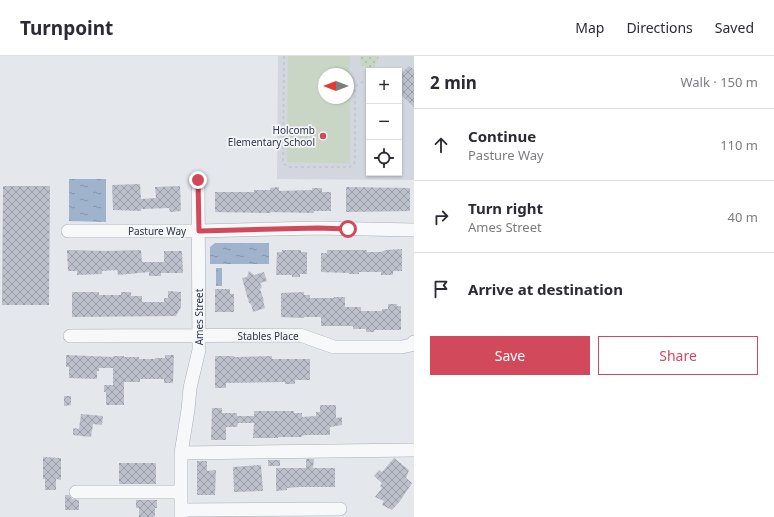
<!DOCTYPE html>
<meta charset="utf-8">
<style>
:root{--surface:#fff;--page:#f2f2f3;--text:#2b2b33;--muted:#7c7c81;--line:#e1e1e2;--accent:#d1495b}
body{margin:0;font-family:"Noto Sans",sans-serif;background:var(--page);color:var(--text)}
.controls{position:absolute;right:12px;top:12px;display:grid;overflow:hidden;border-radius:0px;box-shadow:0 1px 3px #0004}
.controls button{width:36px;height:36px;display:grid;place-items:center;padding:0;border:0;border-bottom:1px solid var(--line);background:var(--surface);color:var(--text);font:20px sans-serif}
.compass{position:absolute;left:318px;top:12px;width:36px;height:36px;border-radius:50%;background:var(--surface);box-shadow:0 1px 3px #0004;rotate:270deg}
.stop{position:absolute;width:12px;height:12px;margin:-9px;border:3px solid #d1495b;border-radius:50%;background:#fff}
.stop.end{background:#d1495b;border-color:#fff;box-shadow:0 1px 4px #0008}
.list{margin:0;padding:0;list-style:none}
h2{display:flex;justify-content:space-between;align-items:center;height:52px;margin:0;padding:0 16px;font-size:17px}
h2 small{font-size:13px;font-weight:400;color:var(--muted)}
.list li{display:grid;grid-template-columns:26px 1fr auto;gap:12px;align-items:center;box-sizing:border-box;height:72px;padding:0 16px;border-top:1px solid var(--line)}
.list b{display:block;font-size:15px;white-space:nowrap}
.list p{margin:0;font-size:13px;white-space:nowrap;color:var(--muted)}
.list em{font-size:13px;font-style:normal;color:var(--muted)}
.actions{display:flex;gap:8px;padding:12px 16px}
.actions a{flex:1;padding:9px 0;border:1px solid var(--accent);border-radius:0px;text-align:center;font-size:14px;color:var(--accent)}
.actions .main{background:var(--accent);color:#fff}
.icon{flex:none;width:22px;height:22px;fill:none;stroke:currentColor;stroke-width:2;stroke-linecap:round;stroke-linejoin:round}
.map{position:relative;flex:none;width:414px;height:461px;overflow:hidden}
header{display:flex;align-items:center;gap:24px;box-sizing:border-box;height:56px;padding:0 20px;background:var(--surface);border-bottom:1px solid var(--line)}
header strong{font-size:19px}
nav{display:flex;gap:22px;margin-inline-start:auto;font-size:14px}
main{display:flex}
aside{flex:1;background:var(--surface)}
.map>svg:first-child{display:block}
.built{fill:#d2d6de;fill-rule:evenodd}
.grass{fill:url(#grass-dots)}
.garden{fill:#c9d6c5;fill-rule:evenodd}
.water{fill:url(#water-ripples)}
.building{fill:url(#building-cross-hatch)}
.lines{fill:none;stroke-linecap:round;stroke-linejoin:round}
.minor-casing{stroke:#a9aeb7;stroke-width:14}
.path{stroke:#c2c5cb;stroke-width:1.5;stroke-dasharray:3 3;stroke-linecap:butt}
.minor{stroke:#f7f8fa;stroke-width:13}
.route{stroke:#d1495b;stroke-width:5}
.poi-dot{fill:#d1495b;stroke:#f4f6f9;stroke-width:1.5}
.labels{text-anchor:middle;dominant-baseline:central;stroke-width:3.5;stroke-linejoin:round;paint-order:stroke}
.poi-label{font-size:10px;fill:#2b3445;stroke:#f4f6f9;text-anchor:end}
.street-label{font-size:10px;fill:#2b3445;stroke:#f4f6f9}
</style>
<header>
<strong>Turnpoint</strong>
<nav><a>Map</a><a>Directions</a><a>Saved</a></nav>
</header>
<main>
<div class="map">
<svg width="414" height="461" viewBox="0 0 414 461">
<defs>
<pattern id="grass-dots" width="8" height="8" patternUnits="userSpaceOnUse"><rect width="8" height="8" fill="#c9d6c5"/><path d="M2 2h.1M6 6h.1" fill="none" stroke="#adb8ab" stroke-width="1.8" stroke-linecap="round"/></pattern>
<pattern id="water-ripples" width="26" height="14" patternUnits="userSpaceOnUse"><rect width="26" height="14" fill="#9fb4cc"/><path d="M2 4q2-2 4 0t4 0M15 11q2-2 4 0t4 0" fill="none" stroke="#8293a7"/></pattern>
<pattern id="building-cross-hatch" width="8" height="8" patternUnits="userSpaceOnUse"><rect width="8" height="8" fill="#bbc0ca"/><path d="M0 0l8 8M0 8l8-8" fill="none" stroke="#989da6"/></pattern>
</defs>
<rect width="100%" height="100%" fill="#e4e7ec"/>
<path class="built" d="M278,0H414V124L277,123ZM369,15H399V117H369ZM324,18H348V42H324Z"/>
<path class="grass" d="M360,0H379L373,15L361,9Z"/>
<path class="garden" d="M288,0H350V107L287,106ZM324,18H348V42H324Z"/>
<path class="water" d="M69,123H106V166L69,165Z
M215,187H269V208H210V191Z
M216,212H222V230H216Z"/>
<path class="building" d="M409,10L414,14V51L399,37V14L402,17Z
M140,128L141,143L156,142L155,131L180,130L181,155L170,156L169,152L141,153V155L113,154L112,129Z
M3,130H50L49,249H2Z
M279,131V135L312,134V132H322V136H331V155H314V157L271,156V157L215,156V136H254V134H270V132Z
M346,131L410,132V155L346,156Z
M402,193V215H393V219H381V216H359V218H349V217L321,216V197H327V194H367V196H381L386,194Z
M67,194L106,195L141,194L142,206H164V195H182L183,217H161V220H149V216L118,219L117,214L102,215V218L77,219V215H68Z
M282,194H301V196H307V218H300V221H292V219H276L277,196H282Z
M249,215L254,219L264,216L267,225L260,227L262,231L260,233L264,245H263L265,252L253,256L251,248L249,247L242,222L247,221Z
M215,233H230V238H234V256H215Z
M168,235L181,236V251L176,260L72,261V236H99V239H121V236H131V240H142V246H164V242H168Z
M304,236V239H310V242H334V241H345V251H361V255H382V253H388V248H397V250H401V274H374V276H366V273H353V270H321V261H304V262L281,261V237Z
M66,299L113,301V300H124V301H139V303H155V302H165V299H174L173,327H164V323H140V326H124V349H106V336H104V329H113V312H99V315H97V323L69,322V311H66Z
M215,300H234V301H239L272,300V303H310V324H295V328H285V326L226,327V332H215Z
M64,340H71V349L64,350Z
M320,349H336V362L342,361V369L330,371V379H306L302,380L301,381H278V382H253L254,367H238L237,371H226V384H211L212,352H222V357H237V360H254V355H294V357H302V361L316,360V356H320Z
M81,358L103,360L102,369L93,368L91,381L73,379V372L79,373Z
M43,401L61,402V424L56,423V434H45V423H43Z
M394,402L409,414L406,422L412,427L400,445L392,454L382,449L384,445L375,441L382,432L380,430L382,427L374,420L379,414L382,416Z
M306,403H314L313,412H335V431H299L287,432V434L276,435V412H306Z
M268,404H280V410H268Z
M197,405H207V415L216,414L215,439H197Z
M119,407H156V428H119Z
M261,409L263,435L234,436L233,411Z
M65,439H69L72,443L79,444V454H65Z
M136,444H157V452H155V461H139V452H136Z"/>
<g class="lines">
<defs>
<path id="minor" d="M68,175H199L318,172L414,174
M70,280L300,279L334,291H402L411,289L414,286
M181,397L414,394
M76,436H181
M181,454L340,453
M181,461V397L188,354L190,332L199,294L198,124"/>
</defs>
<use href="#minor" class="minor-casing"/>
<path class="path" d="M284,0L283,104L284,108L288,111H350L354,108L355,103V33L357,29L369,22"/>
<use href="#minor" class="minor"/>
</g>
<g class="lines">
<path class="route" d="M198,124L199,175L318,172L348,173"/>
</g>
<circle class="poi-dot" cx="323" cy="80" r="4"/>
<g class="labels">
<g class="poi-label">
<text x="315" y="74">Holcomb<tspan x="315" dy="12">Elementary School</tspan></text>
</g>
<g class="street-label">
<text x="157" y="175">Pasture Way</text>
<text transform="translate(199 261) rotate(-90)">Ames Street</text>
<text x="268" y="280">Stables Place</text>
</g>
</g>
</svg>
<div class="controls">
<button>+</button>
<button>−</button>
<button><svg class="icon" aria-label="locate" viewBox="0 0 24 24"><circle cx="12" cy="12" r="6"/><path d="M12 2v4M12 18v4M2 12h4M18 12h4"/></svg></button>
</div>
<svg class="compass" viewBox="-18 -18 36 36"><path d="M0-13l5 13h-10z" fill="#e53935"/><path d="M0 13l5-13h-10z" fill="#7c7c81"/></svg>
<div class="stop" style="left:348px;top:173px"></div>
<div class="stop end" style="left:198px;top:124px"></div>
</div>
<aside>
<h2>2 min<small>Walk · 150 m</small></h2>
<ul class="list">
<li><svg class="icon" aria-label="ahead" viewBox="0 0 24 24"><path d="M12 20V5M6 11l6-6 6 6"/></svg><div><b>Continue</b><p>Pasture Way</p></div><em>110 m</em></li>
<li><svg class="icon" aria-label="right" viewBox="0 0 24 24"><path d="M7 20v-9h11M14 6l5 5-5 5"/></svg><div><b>Turn right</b><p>Ames Street</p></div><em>40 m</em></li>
<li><svg class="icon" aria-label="arrive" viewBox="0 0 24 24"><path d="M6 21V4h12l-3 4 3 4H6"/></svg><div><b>Arrive at destination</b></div></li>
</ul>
<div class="actions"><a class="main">Save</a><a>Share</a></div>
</aside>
</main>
